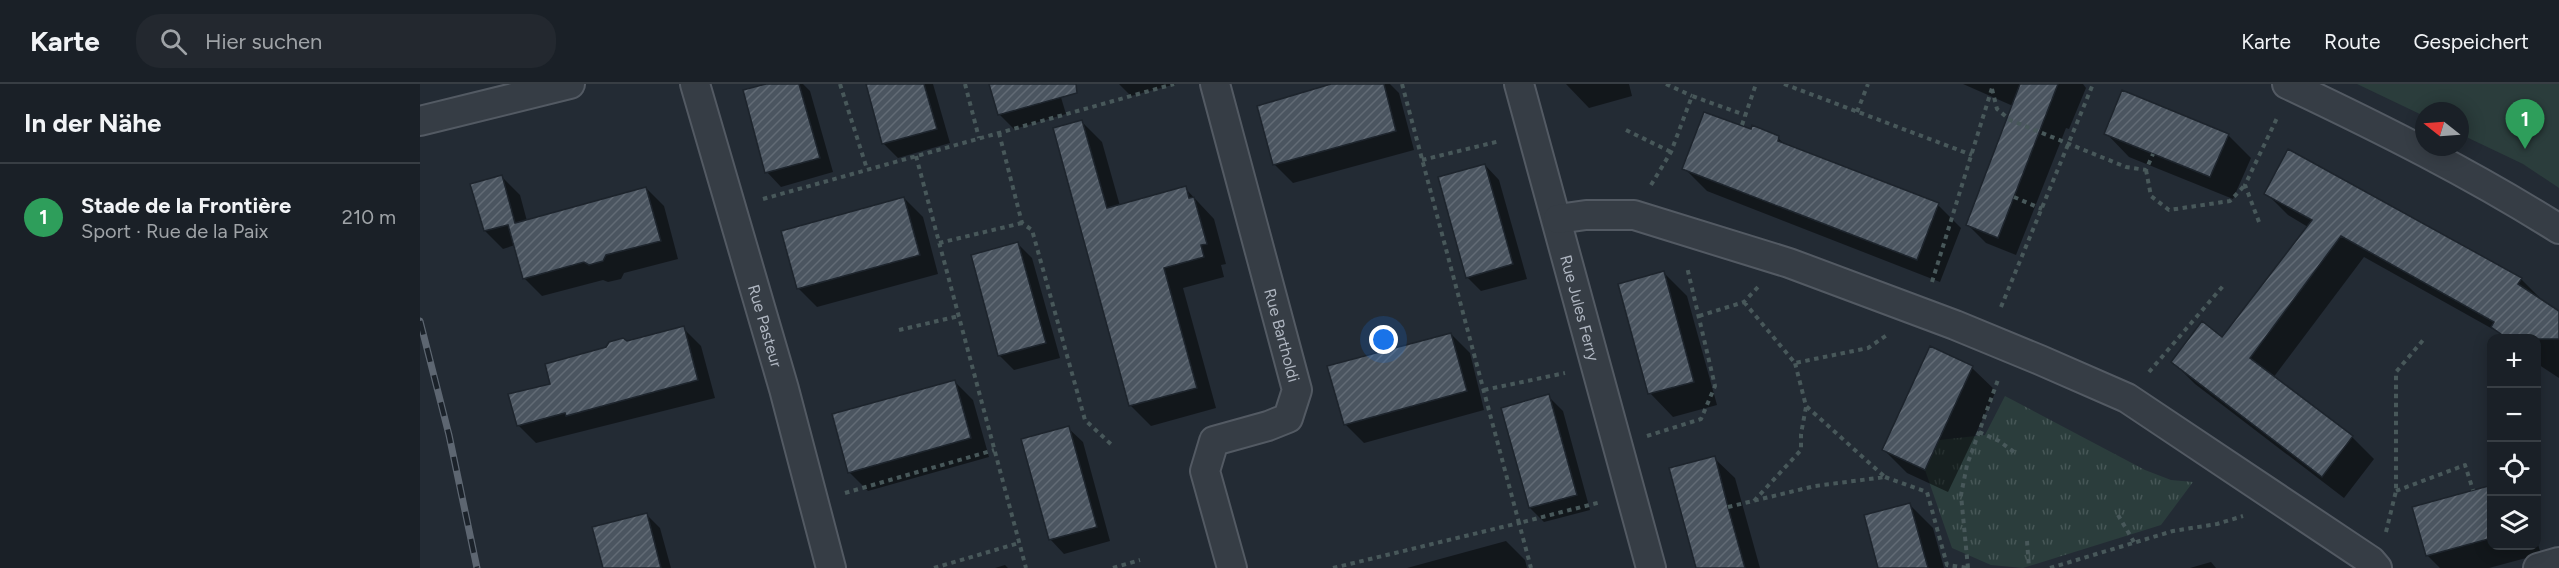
<!DOCTYPE html>
<html lang="de">
<meta charset="utf-8">
<style>
:root{--surface:#1a2027;--page:#23282f;--text:#f1f3f6;--muted:#9fa3a7;--line:#383e44;--accent:#8db4ea}
body{margin:0;font-family:Figtree,sans-serif;background:var(--page);color:var(--text)}
.controls{position:absolute;right:18px;bottom:18px;display:grid;overflow:hidden;border-radius:12px;box-shadow:0 3px 15px #0003}
.controls button{width:54px;height:54px;display:grid;place-items:center;padding:0;border:0;border-bottom:2px solid var(--line);background:var(--surface);color:var(--text);font:30px sans-serif}
.compass{position:absolute;left:1995px;top:18px;width:54px;height:54px;border-radius:50%;background:var(--surface);box-shadow:0 3px 15px #0003;rotate:287deg}
.you{position:absolute;left:964px;top:256px;width:21px;height:21px;margin:-15px;border:4px solid #fff;border-radius:50%;background:#1a73e8;box-shadow:0 0 0 9px #1a73e833}
.badge{display:grid;place-items:center;width:39px;height:39px;border-radius:50%;background:var(--accent);color:#fff;font-size:20px;font-weight:700}
.pin{position:absolute;translate:-50% -50px;filter:drop-shadow(0 2px 3px #0008)}
.pin::after{content:'';position:absolute;top:32px;width:21px;height:18px;background:inherit;clip-path:polygon(0 0,100% 0,50% 100%)}
.list{margin:0;padding:0;list-style:none}
h2{display:flex;justify-content:space-between;align-items:center;height:78px;margin:0;padding:0 24px;font-size:26px}
h2 small{font-size:20px;font-weight:400;color:var(--muted)}
.list li{display:grid;grid-template-columns:39px 1fr auto;gap:18px;align-items:center;box-sizing:border-box;height:108px;padding:0 24px;border-top:2px solid var(--line)}
.list b{display:block;font-size:22px;white-space:nowrap}
.list p{margin:0;font-size:20px;white-space:nowrap;color:var(--muted)}
.list em{font-size:20px;font-style:normal;color:var(--muted)}
.icon{flex:none;width:33px;height:33px;fill:none;stroke:currentColor;stroke-width:2;stroke-linecap:round;stroke-linejoin:round}
.map{position:relative;flex:none;width:2139px;height:484px;overflow:hidden}
header{display:flex;align-items:center;gap:36px;box-sizing:border-box;height:84px;padding:0 30px;background:var(--surface);border-bottom:2px solid var(--line)}
header strong{font-size:28px}
nav{display:flex;gap:33px;margin-inline-start:auto;font-size:21px}
.search{width:420px;height:54px;background:var(--page);display:flex;align-items:center;gap:15px;box-sizing:border-box;padding:0 21px;border-radius:24px;color:var(--muted);font-size:22px}
main{display:flex}
aside{flex:1;background:var(--surface)}
.map>svg:first-child{display:block}
.grass{fill:url(#grass-tufts)}
.pitch{fill:#2b3d3c}
.shadow{fill:#0007}
.building{fill:url(#building-hatch);stroke:#1d242c;stroke-width:1.5}
.lines{fill:none;stroke-linecap:round;stroke-linejoin:round}
.minor-casing{stroke:#535a63;stroke-width:32}
.path{stroke:#48585a;stroke-width:4;stroke-dasharray:4.5 4.5;stroke-linecap:butt}
.minor{stroke:#363d45;stroke-width:28}
.rail-casing{stroke:#5d6671;stroke-width:7}
.rail{stroke:#1b222a;stroke-width:4.5;stroke-dasharray:14;stroke-linecap:butt}
.labels{text-anchor:middle;dominant-baseline:central;stroke-width:5;stroke-linejoin:round;paint-order:stroke}
.street-label{font-size:16px;fill:#b0b7c2;stroke:#1b222a}
</style>
<header>
<strong>Karte</strong>
<div class="search"><svg class="icon" aria-label="search" viewBox="0 0 24 24"><circle cx="10" cy="10" r="6"/><path d="M15 15l6 6"/></svg>Hier suchen</div>
<nav><a>Karte</a><a>Route</a><a>Gespeichert</a></nav>
</header>
<main>
<aside>
<h2>In der Nähe<small></small></h2>
<ul class="list">
<li><span class="badge" style="background:#2e9e5b">1</span><div><b>Stade de la Frontière</b><p>Sport · Rue de la Paix</p></div><em>210 m</em></li>
</ul>
</aside>
<div class="map">
<svg width="2139" height="484" viewBox="0 0 2139 484">
<defs>
<pattern id="grass-tufts" width="24" height="20" patternUnits="userSpaceOnUse" patternTransform="scale(1.5)"><rect width="24" height="20" fill="#2b3d3c"/><path d="M3 7l-1-3M5 7V3M7 7l1-3M15 17l-1-3M17 17v-4M19 17l1-3" fill="none" stroke="#475757"/></pattern>
<pattern id="building-hatch" width="6" height="6" patternUnits="userSpaceOnUse" patternTransform="scale(1.5)"><rect width="6" height="6" fill="#4b5560"/><path d="M-1 1l2-2M0 6l6-6M5 7l2-2" fill="none" stroke="#626b75"/></pattern>
</defs>
<rect width="100%" height="100%" fill="#232b34"/>
<path class="grass" d="M1585,312L1725,386L1751,396L1773,398L1741,441L1603,484L1571,481L1532,464L1505,386L1519,356L1565,351Z"/>
<path class="pitch" d="M1937,0H2139V104L2103,80L2040,50V27H2004V32Z"/>
<path class="shadow" d="M351,0H383L390,7L413,88L361,103L347,88Z
M447,0H513L530,59L478,74L463,59Z
M571,0H637L646,30L594,45L579,30Z
M699,0H756L711,12Z
M925,0H970L979,9L994,66L873,99L854,80Z
M1146,0H1209L1212,12L1169,24Z
M1543,0H1663L1666,4L1649,45L1646,44L1596,171L1566,159L1548,141L1593,22Z
M662,38L682,58L700,122L765,104L794,135L806,180L801,181L804,193L763,204L796,324L731,342L710,321Z
M1332,47L1358,54L1366,62L1518,121L1541,144L1520,198L1287,107L1264,84Z
M1686,49L1808,51L1831,74L1813,115L1709,73Z
M1065,81L1079,96L1107,195L1061,207L1047,193Z
M82,93L100,111L107,137L226,104L244,122L258,175L204,189L201,195L188,198L183,196L122,212L104,194L95,161L83,165L65,147Z
M1846,109L2101,195L2123,217L2139,229V294L2116,279V255H2084L2078,248L1944,173L1853,294L1932,353L1954,375L1924,414L1775,300L1753,278L1803,255L1888,143L1868,131Z
M484,114L503,133L518,190L397,223L378,204Z
M598,160L612,174L640,274L594,286L579,271Z
M1244,189L1267,212L1297,321L1253,333L1230,309Z
M263,244L281,262L295,314L116,359L98,341L132,301L187,264Z
M1031,250L1050,269L1064,326L944,359L925,340Z
M1511,264L1552,284L1576,307L1528,408L1487,389L1464,366Z
M535,298L553,316L569,373L448,407L429,388Z
M1128,312L1143,327L1170,426L1124,438L1110,424Z
M648,344L663,358L690,457L644,470L630,455Z
M1294,374L1315,394L1340,484H1278Z
M2072,403V462H2116V454L2121,470L2069,484H2020L2007,471Z
M1489,420L1513,444L1524,484H1460Z
M226,430L240,444L251,484H184Z
M1086,457L1105,476L1107,484H987Z
M1791,478L1796,484H1770Z
M585,481L588,484H575Z"/>
<path class="building" d="M346,0H379L400,74L345,89L323,6Z
M446,0H504L517,45L462,60Z
M569,0H656L657,9L578,31Z
M911,0H964L976,47L853,81L837,22Z
M1600,0H1638L1578,154L1546,141Z
M1702,6L1809,50L1790,93L1684,50Z
M1284,28L1331,45L1332,41L1359,52L1358,57L1519,119L1497,176L1262,85Z
M662,36L687,124L766,102L769,114L774,113L787,160L781,161L784,173L744,184L777,304L709,322L633,44Z
M1868,65L2102,194L2098,200L2139,227V255H2088L2071,243L2074,238L1921,152L1830,274L1933,352L1902,393L1751,278L1782,237L1802,253L1892,136L1844,110Z
M1065,80L1093,180L1046,194L1018,93Z
M82,91L95,139L226,103L241,157L186,171L183,177L169,181L164,178L103,195L88,141L64,147L50,100Z
M484,113L500,171L377,205L361,147Z
M598,158L626,259L578,272L551,171Z
M1244,187L1274,298L1228,310L1198,200Z
M264,242L278,296L146,332L145,329L97,342L88,310L130,300L125,280L186,263L189,258L203,254L207,257Z
M1031,249L1047,307L924,341L907,282Z
M1510,262L1553,282L1505,386L1462,366Z
M535,296L551,354L428,389L412,330Z
M1129,310L1157,411L1109,424L1081,324Z
M649,342L677,443L629,456L601,355Z
M1295,372L1308,423L1325,484H1276L1249,384Z
M2072,401V454L2006,472L1992,423Z
M1490,419L1508,484H1458L1444,431Z
M227,429L241,484H183L172,443Z"/>
<g class="lines">
<defs>
<g id="minor">
<path id="s1" d="M275,0L364,305L411,484"/>
<path id="s2" d="M795,0L877,306L868,334L848,342L794,357L785,387L812,484"/>
<path id="s3" d="M1099,0L1231,484"/>
<path d="M1867,0C1960,44 2052,90 2139,145"/>
<path d="M0,37L150,0"/>
<path d="M1138,135L1166,131H1214L1369,179L1535,241L1620,276L1707,314L1951,477L1957,484"/>
<path d="M2118,484L2139,478"/>
</g>
</defs>
<use href="#minor" class="minor-casing"/>
<path class="path" d="M420,0L447,85
M545,0L559,54
M982,0L1099,439L1181,418
M1246,0L1272,12
M1364,0L1552,71
M1572,5L1577,25L1590,36L1706,83L1726,86L1733,70
M1437,28L1448,0
M1322,41L1336,0
M1206,46L1251,68
M579,49L602,139L612,146L665,336L693,362
M496,72L606,484
M1002,76L1080,57
M1726,86L1731,112L1749,126L1810,117L1825,101
M1231,101L1251,68L1272,12L1325,31
M1594,113L1622,125
M343,115L754,0
M1839,138L1825,101L1858,32
M519,159L602,139
M1512,198L1572,4
M1324,218L1375,279L1448,264L1467,251
M1581,223L1673,0
M1279,232L1324,218L1338,203
M479,246L539,232
M1729,288L1803,202
M1064,306L1145,289
M1559,348L1579,357L1594,368
M1227,352L1281,335L1295,302L1267,183
M1465,393L1507,408L1527,481L1548,484
M1976,407L2045,381L2053,406
M425,409L574,366
M1334,417L1381,366V350L1386,323
M1308,423L1395,402L1465,393L1386,322L1375,279
M1698,431L1714,458
M1966,448L1976,407V288L2004,255
M1607,457L1609,484
M514,484L599,459
M693,484L720,476
M913,484L1099,439L1111,484
M1548,484L1541,411L1547,381L1579,293
M1630,484L1753,447L1797,440L1823,432"/>
<use href="#minor" class="minor"/>
<defs>
<path id="rail" d="M0,237L29,351L57,484"/>
</defs>
<use href="#rail" class="rail-casing"/>
<use href="#rail" class="rail"/>
</g>
<g class="labels">
<g class="street-label">
<text stroke="none"><textPath href="#s3" startOffset="232">Rue Jules Ferry</textPath></text>
<text stroke="none"><textPath href="#s1" startOffset="252">Rue Pasteur</textPath></text>
<text stroke="none"><textPath href="#s2" startOffset="260">Rue Bartholdi</textPath></text>
</g>
</g>
</svg>
<div class="controls">
<button>+</button>
<button>−</button>
<button><svg class="icon" aria-label="locate" viewBox="0 0 24 24"><circle cx="12" cy="12" r="6"/><path d="M12 2v4M12 18v4M2 12h4M18 12h4"/></svg></button>
<button><svg class="icon" aria-label="layers" viewBox="0 0 24 24"><path d="M12 4l9 5-9 5-9-5zM3 14l9 5 9-5"/></svg></button>
</div>
<svg class="compass" viewBox="-18 -18 36 36"><path d="M0-13l5 13h-10z" fill="#e53935"/><path d="M0 13l5-13h-10z" fill="#9fa3a7"/></svg>
<div class="you"></div>
<div class="pin badge" style="left:2105px;top:65px;background:#2e9e5b">1</div>
</div>
</main>
